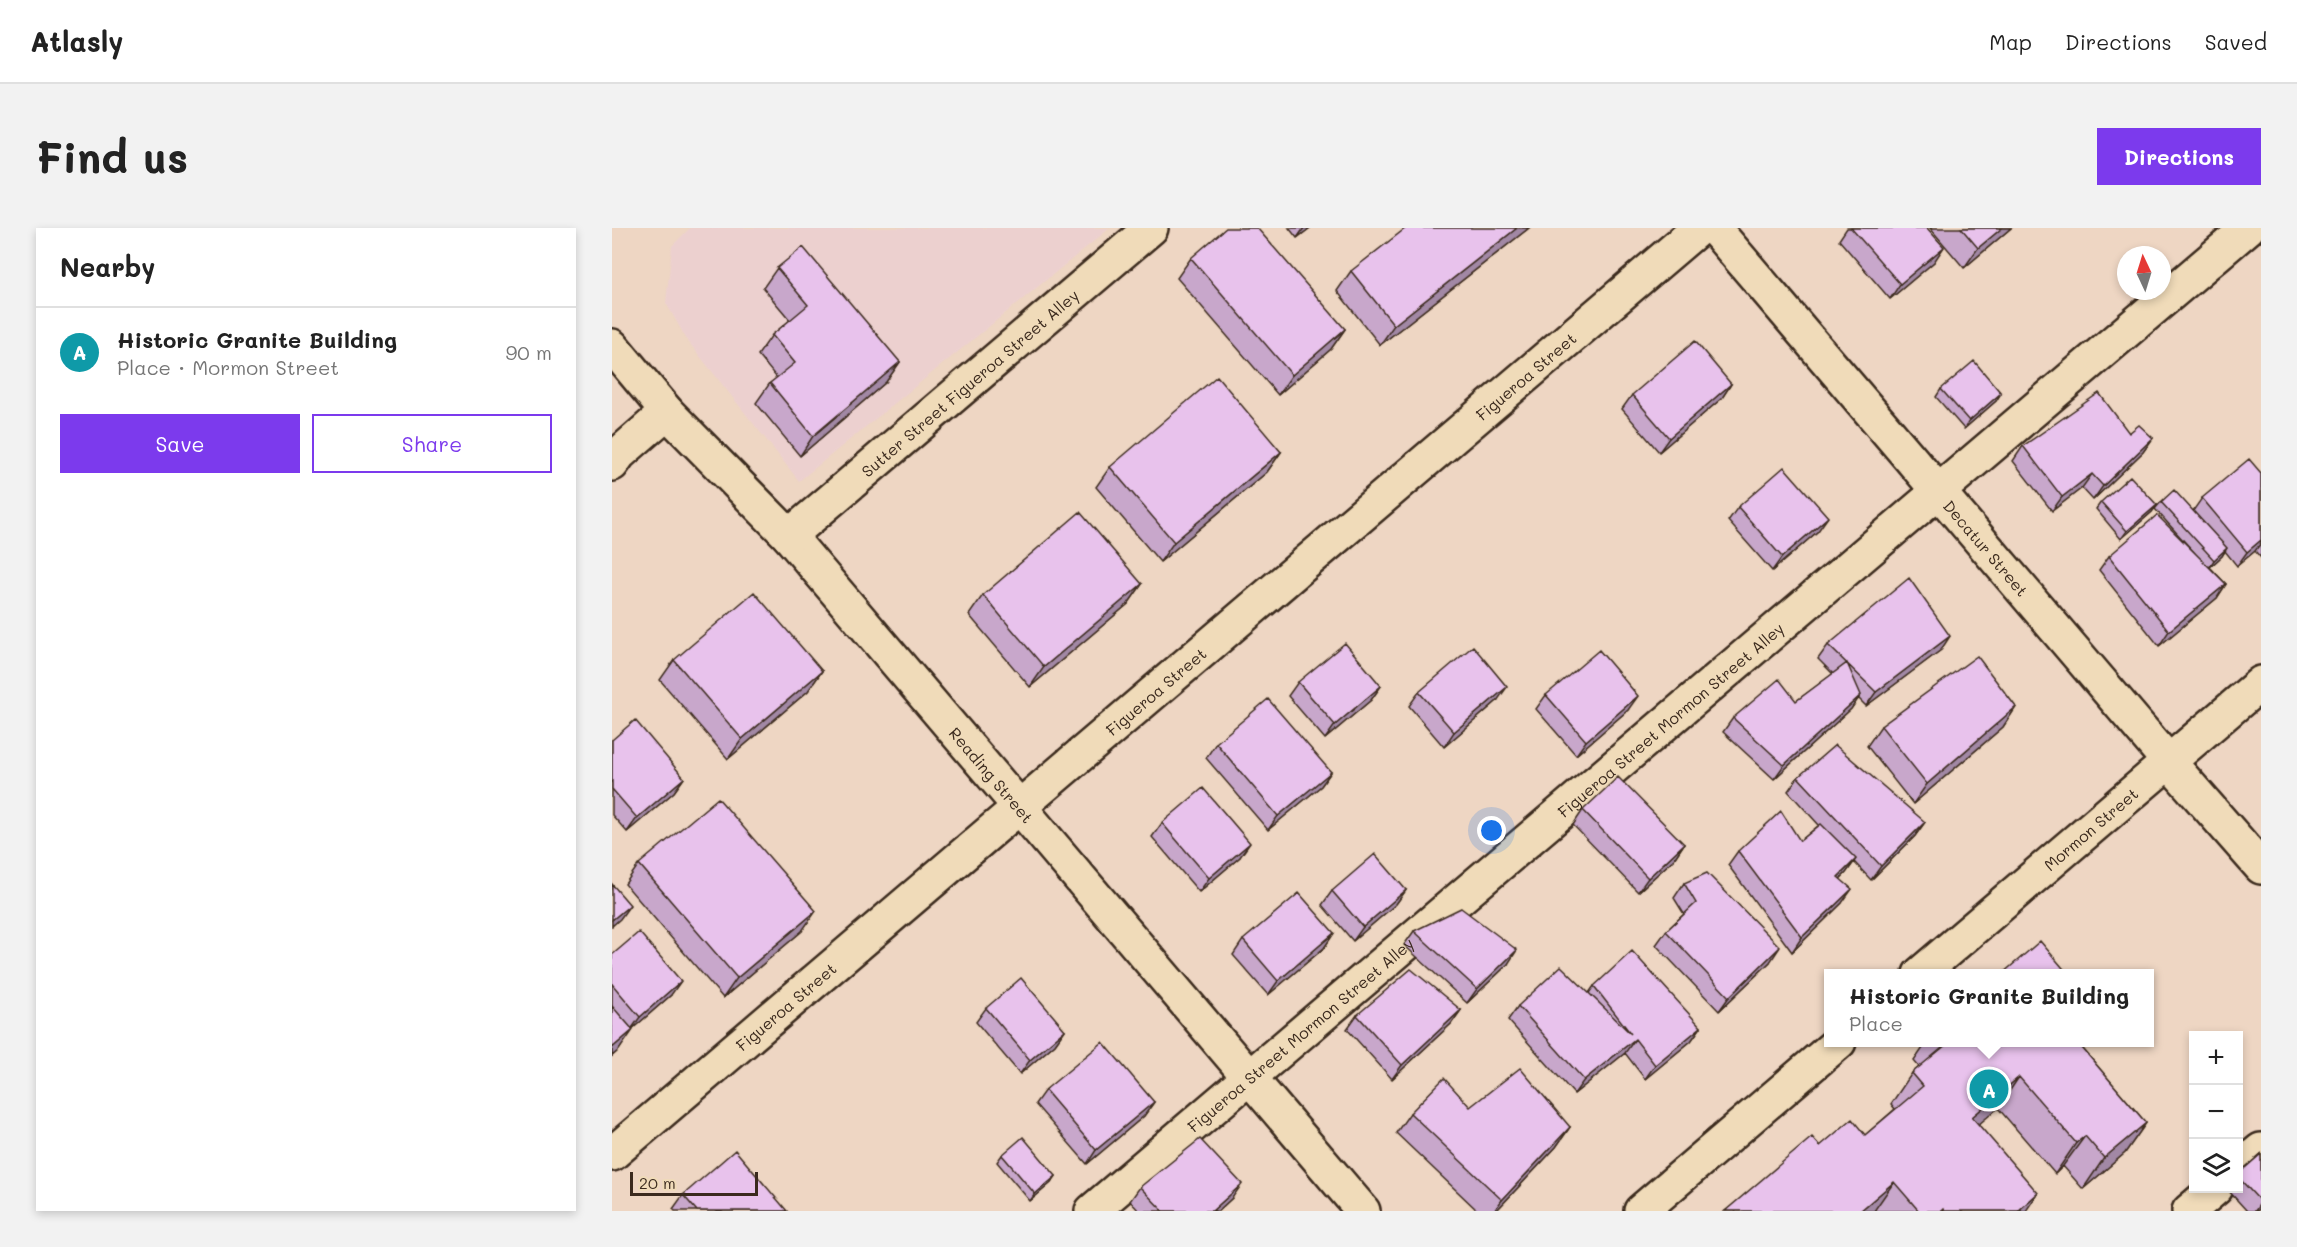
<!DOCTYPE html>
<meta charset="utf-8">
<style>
:root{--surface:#fff;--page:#f2f2f2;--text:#222;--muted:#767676;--line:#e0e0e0;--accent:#7c3aed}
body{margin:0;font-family:Mali,sans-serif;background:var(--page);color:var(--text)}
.controls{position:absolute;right:18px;bottom:18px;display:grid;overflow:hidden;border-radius:0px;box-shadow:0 3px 9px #0003}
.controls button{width:54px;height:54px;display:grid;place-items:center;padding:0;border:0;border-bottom:2px solid var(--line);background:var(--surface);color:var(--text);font:30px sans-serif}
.compass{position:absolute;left:1505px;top:18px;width:54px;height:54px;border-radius:50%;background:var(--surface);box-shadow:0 3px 9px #0003;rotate:356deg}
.scale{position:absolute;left:18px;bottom:15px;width:128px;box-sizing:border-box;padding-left:6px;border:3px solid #3b2a1e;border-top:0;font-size:16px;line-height:21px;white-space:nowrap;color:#3b2a1e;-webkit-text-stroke:4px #f0dbb9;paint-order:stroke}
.you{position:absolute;left:880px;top:603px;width:21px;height:21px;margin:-15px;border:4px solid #fff;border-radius:50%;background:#1a73e8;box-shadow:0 0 0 9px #1a73e833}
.badge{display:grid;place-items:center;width:39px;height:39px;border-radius:50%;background:var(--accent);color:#fff;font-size:20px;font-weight:700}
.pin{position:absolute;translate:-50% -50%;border:3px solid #fff;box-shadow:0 2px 6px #0006}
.popup{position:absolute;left:1212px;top:741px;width:330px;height:78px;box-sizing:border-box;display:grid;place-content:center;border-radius:0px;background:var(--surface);filter:drop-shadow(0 2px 4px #0005);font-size:20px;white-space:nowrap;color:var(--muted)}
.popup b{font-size:22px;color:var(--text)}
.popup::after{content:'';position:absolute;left:50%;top:100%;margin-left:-12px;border:12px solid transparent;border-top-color:var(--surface)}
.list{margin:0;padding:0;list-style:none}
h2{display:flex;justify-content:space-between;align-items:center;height:78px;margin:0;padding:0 24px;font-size:26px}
h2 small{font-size:20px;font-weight:400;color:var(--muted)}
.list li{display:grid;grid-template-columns:39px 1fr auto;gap:18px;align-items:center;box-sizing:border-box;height:90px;padding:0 24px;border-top:2px solid var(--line)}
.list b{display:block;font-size:22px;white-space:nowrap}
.list p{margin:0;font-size:20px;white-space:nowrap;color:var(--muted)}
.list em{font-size:20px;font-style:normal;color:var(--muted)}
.actions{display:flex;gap:12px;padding:18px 24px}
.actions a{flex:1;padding:14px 0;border:2px solid var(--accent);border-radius:0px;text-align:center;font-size:21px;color:var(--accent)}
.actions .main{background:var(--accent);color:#fff}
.icon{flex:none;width:33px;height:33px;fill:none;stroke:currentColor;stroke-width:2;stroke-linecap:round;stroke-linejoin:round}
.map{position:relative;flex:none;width:1649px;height:983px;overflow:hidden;border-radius:0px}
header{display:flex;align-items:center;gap:36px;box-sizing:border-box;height:84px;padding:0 30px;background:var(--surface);border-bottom:2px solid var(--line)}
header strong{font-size:28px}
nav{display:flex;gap:33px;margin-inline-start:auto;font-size:21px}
.intro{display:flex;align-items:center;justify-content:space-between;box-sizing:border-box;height:144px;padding:0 36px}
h1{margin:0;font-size:42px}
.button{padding:15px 27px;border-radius:0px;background:var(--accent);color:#fff;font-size:21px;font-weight:700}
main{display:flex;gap:36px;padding:0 36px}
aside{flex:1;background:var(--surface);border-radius:0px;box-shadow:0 3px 9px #0003}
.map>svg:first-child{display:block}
.built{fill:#ecd0cf}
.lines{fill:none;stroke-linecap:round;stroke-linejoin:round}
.minor-casing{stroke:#3b2a1e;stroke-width:38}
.minor{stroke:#f0dbb9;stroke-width:33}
.wall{fill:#c8a7cb;stroke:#3b2a1e;stroke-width:1.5}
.shaded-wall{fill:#a288a5;stroke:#3b2a1e;stroke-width:1.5}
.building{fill:#e8c2ec;stroke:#3b2a1e;stroke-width:1.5}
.labels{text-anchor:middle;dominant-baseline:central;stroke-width:4.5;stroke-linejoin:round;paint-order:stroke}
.street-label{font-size:16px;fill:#3b2a1e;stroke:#f0dbb9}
</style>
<header>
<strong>Atlasly</strong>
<nav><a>Map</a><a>Directions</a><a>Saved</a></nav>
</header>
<div class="intro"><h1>Find us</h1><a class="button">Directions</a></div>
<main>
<aside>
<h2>Nearby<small></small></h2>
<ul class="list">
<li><span class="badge" style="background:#0f9aa8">A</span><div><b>Historic Granite Building</b><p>Place · Mormon Street</p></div><em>90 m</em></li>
</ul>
<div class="actions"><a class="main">Save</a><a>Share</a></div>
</aside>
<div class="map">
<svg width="1649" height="983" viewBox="0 0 1649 983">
<rect width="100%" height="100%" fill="#eed6c3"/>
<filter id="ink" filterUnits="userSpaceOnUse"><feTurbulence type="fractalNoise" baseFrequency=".0167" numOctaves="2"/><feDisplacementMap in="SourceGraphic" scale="12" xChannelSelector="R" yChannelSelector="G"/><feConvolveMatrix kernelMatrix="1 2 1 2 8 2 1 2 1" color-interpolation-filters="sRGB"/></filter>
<g filter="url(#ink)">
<path class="built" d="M78,0H498L187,253L75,112L54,75L60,18Z"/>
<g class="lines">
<defs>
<g id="minor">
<path id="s1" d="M1102,0L1557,534L1649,639"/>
<path id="s2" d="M0,118L55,184L177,308L751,983"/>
<path d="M0,236L7,226L55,184"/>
<path id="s3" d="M177,308L539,0"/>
<path id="s4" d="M1308,746L1649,455"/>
<path id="s5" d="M0,926L1087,0"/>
<path d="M1626,941L1649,922"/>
<path id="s6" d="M480,983L1636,0"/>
<path d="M1029,983L1227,814"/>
<path d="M1577,983L1604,960"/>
</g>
</defs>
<use href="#minor" class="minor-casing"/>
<use href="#minor" class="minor"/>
</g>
<path class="wall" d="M677,0H698L685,10Z
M917,0L768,117L725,63L739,43Z
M1235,0H1315L1322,34L1278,71L1227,12Z
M1318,0H1399L1352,40Z
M579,30L733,101L719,121L666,167L565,50Z
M165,40L288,134L274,154L188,228L144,175L158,155L165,150L146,127L160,107L178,92L151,60Z
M1119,156L1110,170L1047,224L1010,181L1020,167Z
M1329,161L1389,165L1384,173L1352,201L1324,169Z
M1517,205L1541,210L1531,224L1481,272L1470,260L1440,283L1401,233L1411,218Z
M669,224L655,244L548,334L484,259L498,239Z
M1649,245V330L1643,323L1625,338L1613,323L1610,328L1598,339L1614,356L1605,370L1547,418L1487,342L1497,328L1582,324L1543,281L1549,274L1581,283L1590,270Z
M1489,274L1545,277L1540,284L1509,311L1484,281Z
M1126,279L1206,303L1160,343L1116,293Z
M530,356L516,376L418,459L357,387L371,367Z
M1216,417L1329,422L1254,478L1246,470L1239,481L1162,551L1111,504L1121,490L1184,473L1221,446L1206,431Z
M62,432L210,443L196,463L116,531L48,452Z
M686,454L769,458L759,472L713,511L676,468Z
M807,464L885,473L832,519L797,478Z
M934,467L1016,482L964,527L924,481Z
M1404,479L1391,499L1301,576L1255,518L1269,498Z
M0,512L72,550L62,564L15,604L0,587Z
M604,515L719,544L709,558L656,602L594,530Z
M1186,549L1313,594L1303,608L1259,652L1242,634L1234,645L1228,651L1230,675L1180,724L1116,637L1126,623L1188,613L1207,597L1176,563Z
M971,582L1072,616L1062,631L1026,664L961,597Z
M550,595L628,629L587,664L540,609Z
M27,636L190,703L111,770L13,656Z
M1072,655L1158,734L1107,783L1044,717L1054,703L1072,686L1062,670Z
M794,662L784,676L741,713L710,677L720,663Z
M802,703L896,736L855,775L792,717Z
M722,705L712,720L656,767L621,727L631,712Z
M0,727L59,767L20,801L7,822L0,828Z
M982,758L1089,799L1079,813L1033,851L1013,825L962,866L896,792L906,778L977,765Z
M374,780L453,802L443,816L408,846L364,794Z
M849,782L839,796L780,851L735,801L745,787Z
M1315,814H1465L1534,895L1513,925L1471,961L1451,938L1443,946L1386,880L1366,896L1414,983H1113L1208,918L1253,907L1283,881L1279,876L1300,845L1307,839L1302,833Z
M433,862L542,874L532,888L475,936L423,876Z
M798,885L958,899L944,919L884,983H866L784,905Z
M1649,926V979L1645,983H1635L1615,961L1616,960H1626V946Z
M390,927L444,948L439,955L418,973L385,934Z
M528,959L620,970L606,983H527L518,973Z
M71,967L175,983H63L61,981Z"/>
<path class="shaded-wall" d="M692,0H698L685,10Z
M905,0H917L768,117L782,97Z
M1390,0H1399L1352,40L1366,20Z
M1332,19L1322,34L1278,71L1288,56Z
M733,101L719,121L666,167L680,147Z
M288,134L274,154L188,228L201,208Z
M1119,156L1110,170L1047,224L1057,210Z
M1389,165L1384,173L1352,201L1357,193Z
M1541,210L1531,224L1481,272L1491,258Z
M669,224L655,244L548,334L562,314Z
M1480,246L1470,260L1440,283L1450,269Z
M1545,277L1540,284L1509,311L1515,303Z
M1216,289L1206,303L1160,343L1170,329Z
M1649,312V315L1643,323L1625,338L1635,324Z
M1615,320L1610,328L1597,340L1602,332Z
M530,356L516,376L418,459L432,439Z
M1614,356L1605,370L1547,418L1557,403Z
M1338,408L1329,422L1254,478L1264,464Z
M210,443L196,463L116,531L130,511Z
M769,458L759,472L713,511L723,497Z
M895,459L885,473L832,519L842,504Z
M1249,467L1239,481L1162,551L1172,537Z
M1026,468L1016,482L964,527L974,513Z
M1404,479L1391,499L1301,576L1315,556Z
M719,544L709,558L656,602L666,588Z
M72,550L62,564L15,604L25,590Z
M1313,594L1303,608L1259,652L1269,638Z
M638,615L628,629L587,664L597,650Z
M1072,616L1062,631L1026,664L1036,650Z
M1244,631L1234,645L1216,663L1226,649Z
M1240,661L1230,675L1180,724L1190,709Z
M794,662L784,676L741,713L751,699Z
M18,677L8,691L0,698V692Z
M204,683L190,703L111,770L125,750Z
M722,705L712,720L656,767L666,753Z
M1168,719L1158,734L1107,783L1117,769Z
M905,722L896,736L855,775L865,761Z
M69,753L59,767L18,803L28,789Z
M849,782L839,796L780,851L790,837Z
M1089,799L1079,813L1033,851L1043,837Z
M21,802L7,822L0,828V820Z
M453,802L443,816L408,846L418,832Z
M1023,811L1013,825L962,866L972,852Z
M1407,849L1386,880L1339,920L1360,889Z
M542,874L532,888L475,936L484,922Z
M1534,895L1513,925L1471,961L1492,930Z
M958,899L944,919L884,983H882L890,972Z
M1473,908L1451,938L1443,946L1464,915Z
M444,948L439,955L418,973L423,966Z
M1282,954L1262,983H1248Z
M630,956L620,970L606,983H600Z
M1426,965L1414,983H1406Z
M1649,974V979L1645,983H1643Z"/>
<path class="building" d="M614,0H645L733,101L680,147L579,30Z
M794,0H905L782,97L739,43Z
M1239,0H1315L1332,19L1288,56Z
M1349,0H1390L1366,20Z
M191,19L288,134L201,208L158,155L183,135L160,107L196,77L165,40Z
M1083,113L1119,156L1057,210L1020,167Z
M1362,133L1389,165L1357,193L1329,161Z
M605,148L669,224L562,314L498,239Z
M1487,165L1517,205L1527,197L1541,210L1491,258L1480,246L1450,269L1411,218Z
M1637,231L1649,245V312L1635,324L1590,270Z
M1172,239L1216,289L1170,329L1126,279Z
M1518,248L1545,277L1515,303L1489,274Z
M1562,262L1615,320L1602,332L1549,274Z
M468,284L530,356L432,439L371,367Z
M1545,287L1614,356L1557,403L1497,328Z
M1297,350L1338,408L1264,464L1216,417Z
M142,364L210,443L130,511L62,432Z
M733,415L769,458L723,497L686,454Z
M861,418L895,459L842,504L807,464Z
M987,422L1026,468L974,513L934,467Z
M1365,428L1404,479L1315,556L1269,498Z
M1235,435L1249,467L1172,537L1121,490L1167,451L1184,473Z
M656,471L719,544L666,588L604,515Z
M23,492L72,550L25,590L0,561V512Z
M1223,517L1313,594L1269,638L1186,549Z
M1006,549L1072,616L1036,650L971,582Z
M591,560L638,615L597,650L550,595Z
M106,570L204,683L125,750L27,636Z
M1169,583L1188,613L1209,596L1244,631L1226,649L1240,661L1190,709L1126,623Z
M763,626L794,662L751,699L720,663Z
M1095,645L1168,719L1117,769L1054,703L1084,675L1072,655Z
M0,656L18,677L0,692Z
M687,665L722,705L666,753L631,712Z
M849,680L905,722L865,761L802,703Z
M27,704L69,753L28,789L0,756V727Z
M1428,713L1456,746H1390Z
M1020,723L1089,799L1043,837L1023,811L972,852L906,778L949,738L1019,806L982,758Z
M799,741L849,782L790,837L745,787Z
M409,750L453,802L418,832L374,780Z
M0,778L21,802L0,820Z
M491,814L542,874L484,922L433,862Z
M1333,814H1465L1534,895L1492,930L1473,908L1464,915L1407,849L1360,889L1426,965L1406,983H1332L1331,981L1329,983H1307L1282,954L1248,983H1113L1200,909L1208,918L1240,891L1253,907L1311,858L1300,845L1335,816Z
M908,840L958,899L890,972L798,885L832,850L858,879Z
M411,909L444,948L423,966L390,927Z
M588,911L630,956L600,983H551L528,959Z
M123,922L175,983H85L71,967Z
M1649,926V974L1626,949V946Z"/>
</g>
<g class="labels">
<g class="street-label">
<text stroke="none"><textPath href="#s5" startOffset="1200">Figueroa Street</textPath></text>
<text stroke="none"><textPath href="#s3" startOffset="237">Sutter Street Figueroa Street Alley</textPath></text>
<text stroke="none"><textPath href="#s1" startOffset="420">Decatur Street</textPath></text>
<text stroke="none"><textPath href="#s5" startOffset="714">Figueroa Street</textPath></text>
<text stroke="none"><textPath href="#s6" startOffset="759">Figueroa Street Mormon Street Alley</textPath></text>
<text stroke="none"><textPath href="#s2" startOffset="573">Reading Street</textPath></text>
<text stroke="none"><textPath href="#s4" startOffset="224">Mormon Street</textPath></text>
<text stroke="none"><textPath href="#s5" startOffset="228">Figueroa Street</textPath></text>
<text stroke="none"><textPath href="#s6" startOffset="273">Figueroa Street Mormon Street Alley</textPath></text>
</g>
</g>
</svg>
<div class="controls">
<button>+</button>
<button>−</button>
<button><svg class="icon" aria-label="layers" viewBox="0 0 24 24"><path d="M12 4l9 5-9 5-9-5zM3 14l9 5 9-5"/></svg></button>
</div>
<svg class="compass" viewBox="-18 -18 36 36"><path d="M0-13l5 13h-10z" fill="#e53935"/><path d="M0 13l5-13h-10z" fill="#767676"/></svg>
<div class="scale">20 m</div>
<div class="you"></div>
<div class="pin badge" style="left:1377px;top:861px;background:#0f9aa8">A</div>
<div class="popup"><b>Historic Granite Building</b>Place</div>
</div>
</main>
